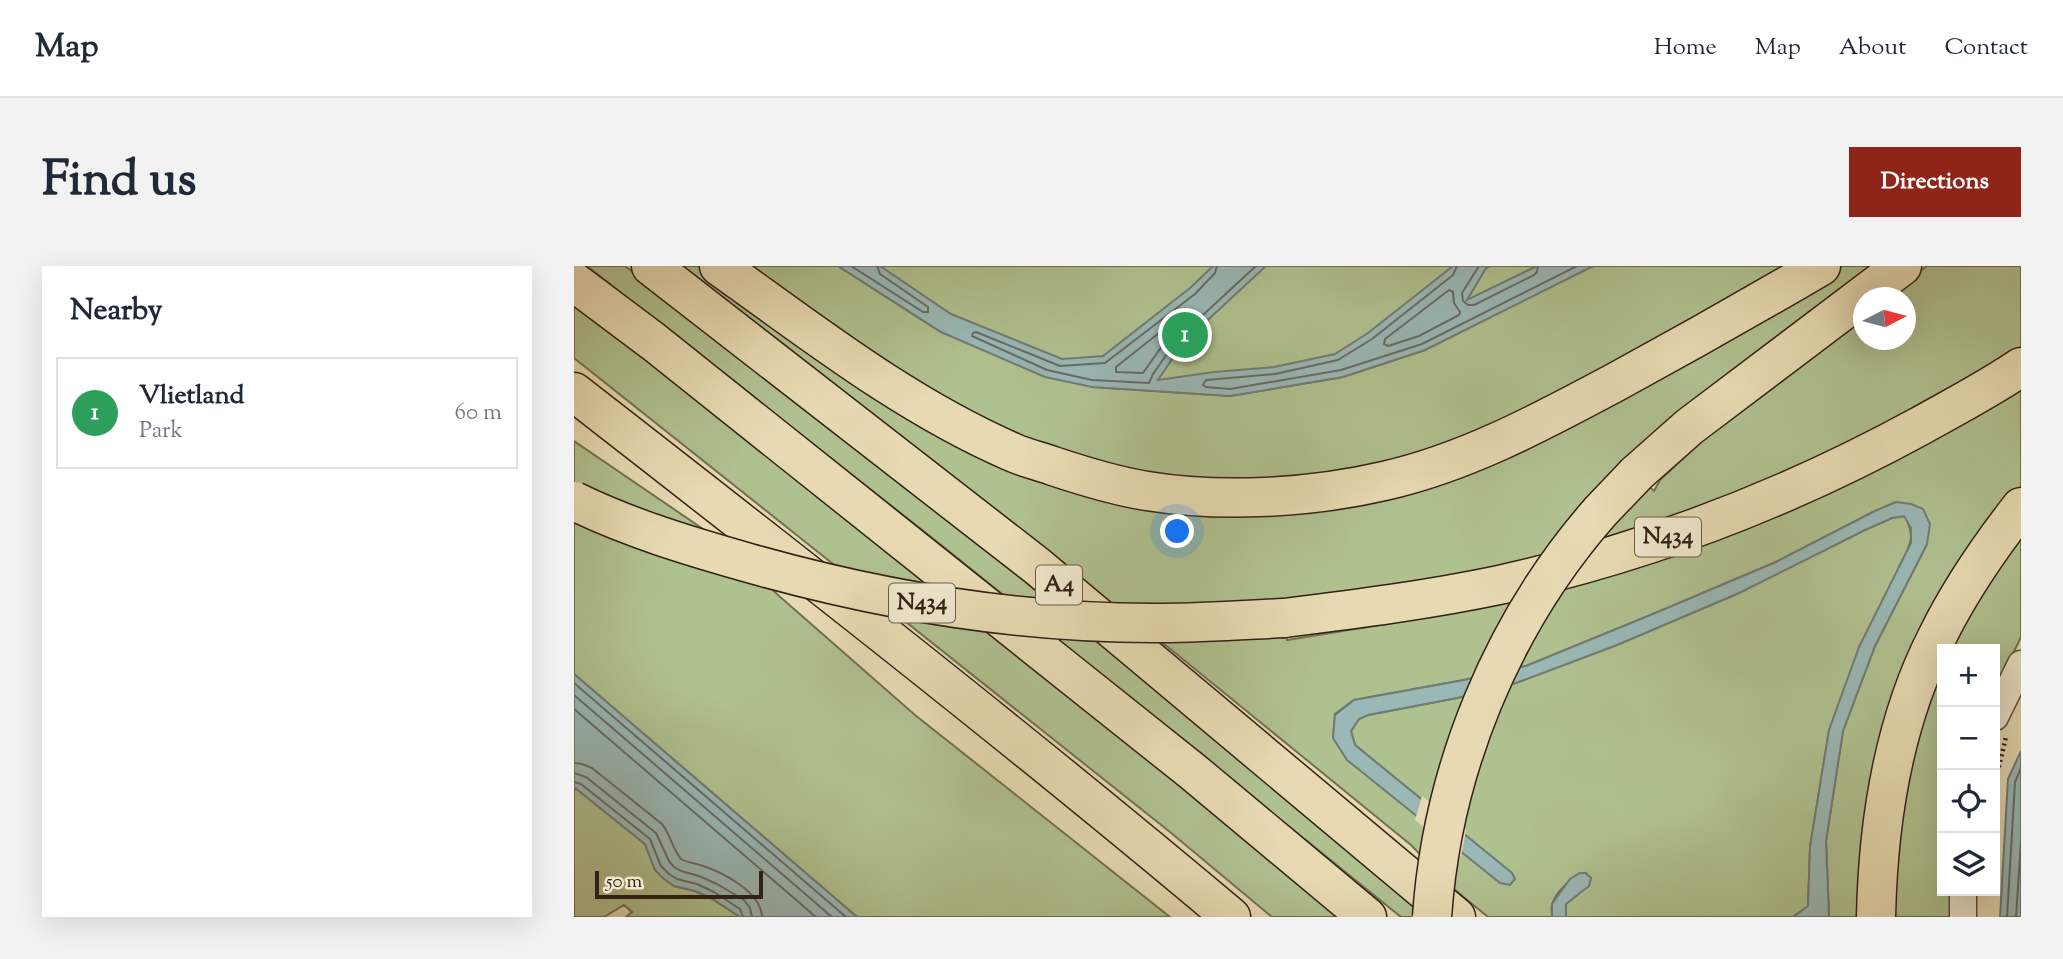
<!DOCTYPE html>
<meta charset="utf-8">
<style>
:root{--surface:#fff;--page:#f2f2f3;--text:#1f2937;--muted:#747a83;--line:#e0e1e3;--accent:#8f2418}
body{margin:0;font-family:"Sorts Mill Goudy",serif;background:var(--page);color:var(--text)}
.controls{position:absolute;right:21px;bottom:21px;display:grid;overflow:hidden;border-radius:0px;box-shadow:0 7px 28px #0002}
.controls button{width:63px;height:63px;display:grid;place-items:center;padding:0;border:0;border-bottom:2px solid var(--line);background:var(--surface);color:var(--text);font:35px sans-serif}
.compass{position:absolute;left:1279px;top:21px;width:63px;height:63px;border-radius:50%;background:var(--surface);box-shadow:0 7px 28px #0002;rotate:84deg}
.scale{position:absolute;left:21px;bottom:18px;width:168px;box-sizing:border-box;padding-left:7px;border:4px solid #342116;border-top:0;font-size:19px;line-height:24px;white-space:nowrap;color:#342116;-webkit-text-stroke:5px #efe7cd;paint-order:stroke}
.you{position:absolute;left:604px;top:266px;width:24px;height:24px;margin:-18px;border:5px solid #fff;border-radius:50%;background:#1a73e8;box-shadow:0 0 0 10px #1a73e833}
.badge{display:grid;place-items:center;width:46px;height:46px;border-radius:50%;background:var(--accent);color:#fff;font-size:23px;font-weight:700}
.pin{position:absolute;translate:-50% -50%;border:4px solid #fff;box-shadow:0 2px 7px #0006}
.list{margin:0;padding:0;list-style:none}
h2{display:flex;justify-content:space-between;align-items:center;height:91px;margin:0;padding:0 28px;font-size:30px}
h2 small{font-size:23px;font-weight:400;color:var(--muted)}
.list li{display:grid;grid-template-columns:46px 1fr auto;gap:21px;align-items:center;box-sizing:border-box;height:112px;margin:0 14px 14px;padding:0 14px;border:2px solid var(--line);border-radius:0px}
.list b{display:block;font-size:26px;white-space:nowrap}
.list p{margin:0;font-size:23px;white-space:nowrap;color:var(--muted)}
.list em{font-size:23px;font-style:normal;color:var(--muted)}
.icon{flex:none;width:38px;height:38px;fill:none;stroke:currentColor;stroke-width:2;stroke-linecap:round;stroke-linejoin:round}
.map{position:relative;flex:none;width:1447px;height:651px;overflow:hidden;border-radius:0px}
header{display:flex;align-items:center;gap:42px;box-sizing:border-box;height:98px;padding:0 35px;background:var(--surface);border-bottom:2px solid var(--line)}
header strong{font-size:33px}
nav{display:flex;gap:38px;margin-inline-start:auto;font-size:24px}
.intro{display:flex;align-items:center;justify-content:space-between;box-sizing:border-box;height:168px;padding:0 42px}
h1{margin:0;font-size:49px}
.button{padding:18px 32px;border-radius:0px;background:var(--accent);color:#fff;font-size:24px;font-weight:700}
main{display:flex;gap:42px;padding:0 42px}
aside{flex:1;background:var(--surface);border-radius:0px;box-shadow:0 7px 28px #0002}
.map>svg:first-child{display:block}
.green{fill:#b0c190;stroke:#727153;stroke-width:2}
.water{fill:#9ab8b6;stroke:#717c76;stroke-width:2}
.pier{fill:#e7dab2}
.lines{fill:none;stroke-linecap:round;stroke-linejoin:round}
.shore{stroke:#676c66;stroke-width:2}
.minor-casing{stroke:#614f3d;stroke-width:29}
.motorway-casing{stroke:#342116;stroke-width:41}
.path{stroke:#342116;stroke-width:4.5;stroke-dasharray:2 3.5;stroke-linecap:butt}
.minor{stroke:#efe7cd;stroke-width:26}
.motorway{stroke:#e7dab2;stroke-width:38}
.motorway-bridge-casing{stroke:#342116;stroke-width:41;stroke-linecap:butt}
.motorway-bridge{stroke:#e7dab2;stroke-width:38}
.labels{text-anchor:middle;dominant-baseline:central;stroke-width:7;stroke-linejoin:round;paint-order:stroke}
.shield{fill:#efe7cd;stroke:#6c5c4d;stroke-width:2}
.shield-label{font-size:23px;font-weight:bold;fill:#342116}
</style>
<header>
<strong>Map</strong>
<nav><a>Home</a><a>Map</a><a>About</a><a>Contact</a></nav>
</header>
<div class="intro"><h1>Find us</h1><a class="button">Directions</a></div>
<main>
<aside>
<h2>Nearby<small></small></h2>
<ul class="list">
<li><span class="badge" style="background:#2e9e5b">1</span><div><b>Vlietland</b><p>Park</p></div><em>60 m</em></li>
</ul>
</aside>
<div class="map">
<svg width="1447" height="651" viewBox="0 0 1447 651">
<rect width="100%" height="100%" fill="#e7dab2"/>
<filter id="stains"><feTurbulence type="fractalNoise" baseFrequency=".00286" numOctaves="4"/><feColorMatrix values="0 0 0 0 .2 0 0 0 0 .09 0 0 0 0 .02 0 0 0 .5 -.17"/></filter>
<radialGradient id="worn" r=".72"><stop offset=".6" stop-color="#630" stop-opacity="0"/><stop offset="1" stop-color="#630" stop-opacity=".3"/></radialGradient>
<path class="green" d="M13,0H51L401,274L858,651H827L371,282Z
M109,0H129L494,217L775,230L1260,0H1309L1062,208L1080,225L1086,214L1155,150L1289,47L1290,74H1332V32L1310,31L1353,0H1447V89L1362,143L1025,286L708,340L713,374L812,358L934,334L1447,119V226L1382,318L1293,651H1255L1252,575L1269,465L1301,380L1353,278L1322,236L1301,245L1202,296L1079,348L952,400L890,414L780,434L761,448L759,472L847,533L781,479L777,465L785,453L794,449L883,432L942,417L1043,379L1165,327L1293,263L1318,252L1331,250C1342,272 1336,279 1326,299L1255,464L1236,581L1234,640L1219,651H992V638L1015,619L1017,612L1012,607C999,608 981,627 978,639C977,643 978,647 978,651H914L881,624L837,579L594,381L538,342Z
M168,0H264L367,66L518,121L656,130L769,111L851,84L1019,0H1229L890,174L786,209L616,215L490,189L415,158L286,79Z
M284,0H909L794,87L659,116L579,118L489,104L362,52Z
M916,0H963L892,35L912,2Z
M0,33L775,651H698L596,566L0,92Z
M0,175L151,278L204,329L341,449L596,651H283L0,408Z
M1447,264V371L1421,425V383H1377L1406,327Z
M1368,400V625H1378V651H1320L1323,559L1341,473Z
M0,521L71,578L81,604L100,620L121,625L137,632L166,651H52L58,646L50,639L30,651H0Z"/>
<path class="water" d="M264,0H306L377,48L488,93L529,90L616,22L639,0H692L609,77L584,114L640,106L700,101L761,88L794,67L879,0H916L912,2L893,34L963,0H1019L851,84L769,111L656,130L518,121L471,111L367,66Z
M1322,236L1337,238L1349,243L1356,258L1353,278L1301,380L1269,465L1252,575L1255,651H1219L1234,640L1236,581L1255,464L1285,381L1337,277V262L1330,250L1318,252L1293,263L1165,327L1043,379L942,417L883,432L794,449L785,453L777,465L781,479L938,607L941,613L936,619L926,617L773,494L759,472L761,449L780,434L890,414L952,400L1079,348L1202,296L1301,245Z
M0,408L255,627L283,651H166L137,632L121,625L100,620L90,613L81,604L71,578L0,521Z
M1447,485V651H1426L1434,513Z
M1006,607H1011L1017,612L1015,620L992,638V651H978V638L996,613Z"/>
<path class="pier" d="M848,530L892,564L887,591L841,554Z"/>
<g class="lines">
<path class="shore" d="M277,0L349,46H354V41L306,8L303,0
M643,0L641,7L621,28L531,97L486,100L402,66L399,67L398,70L473,104L518,114L575,117L579,108L604,72L682,0
M883,0L879,9L798,73L764,94L701,108L632,114L629,119L632,121L656,123L767,104L848,78L1003,0
M905,0L888,27L889,35L894,39H900L960,9L963,6L964,0
M875,24L879,26L880,37L886,46L885,49L845,70L814,80L810,78L811,73Z
M595,59H600V63L569,107L542,106V101Z
M0,417L272,651
M0,429L258,651
M0,443L242,651
M0,497L8,498L18,502L88,558C97,569 98,583 107,593C114,597 121,597 129,600C150,607 187,626 188,651
M0,507L12,511L82,567L95,595L100,601L107,605L125,610L143,618L170,634L176,642L178,651
M0,516L7,518L76,573L87,600L95,608L103,613L123,618L140,626L166,643L169,651
M1433,651L1441,516L1447,502
M1442,651L1447,575"/>
<defs>
<path id="minor" d="M1421,451L1447,398
M1389,625V651"/>
<path id="motorway" d="M77,0L463,300L882,651
M145,0C239,67 332,140 438,186C451,192 465,195 479,200C509,210 541,220 573,225C647,237 737,232 810,215C891,197 967,156 1040,117C1110,79 1179,40 1247,0
M0,16L80,76L618,505L793,651
M0,126C221,298 443,471 657,651
M1062,208L1115,161L1328,0
M710,352C782,343 854,334 925,319C1072,287 1214,232 1346,160C1380,141 1415,123 1447,101
M1302,651C1304,556 1319,457 1363,371C1386,324 1415,282 1447,241"/>
</defs>
<use href="#minor" class="minor-casing"/>
<use href="#motorway" class="motorway-casing"/>
<path class="path" d="M1421,517L1432,471"/>
<use href="#minor" class="minor"/>
<use href="#motorway" class="motorway"/>
<defs>
<path id="motorway-bridge" d="M0,235C55,262 115,280 175,297C309,335 448,358 588,357C629,357 670,354 710,352
M858,651C868,504 928,358 1025,247C1037,234 1050,221 1062,208"/>
</defs>
<use href="#motorway-bridge" class="motorway-bridge-casing"/>
<use href="#motorway-bridge" class="motorway-bridge"/>
</g>
<g class="labels">
<g class="shield">
<rect x="1061" y="251.5" width="66" height="39" rx="5"/>
<rect x="462" y="299.5" width="46" height="39" rx="5"/>
<rect x="315" y="317.5" width="66" height="39" rx="5"/>
</g>
<g class="shield-label">
<text x="1094" y="271">N434</text>
<text x="485" y="319">A4</text>
<text x="348" y="337">N434</text>
</g>
</g>
<rect width="100%" height="100%" filter="url(#stains)"/>
<rect width="100%" height="100%" fill="url(#worn)"/>
</svg>
<div class="controls">
<button>+</button>
<button>−</button>
<button><svg class="icon" aria-label="locate" viewBox="0 0 24 24"><circle cx="12" cy="12" r="6"/><path d="M12 2v4M12 18v4M2 12h4M18 12h4"/></svg></button>
<button><svg class="icon" aria-label="layers" viewBox="0 0 24 24"><path d="M12 4l9 5-9 5-9-5zM3 14l9 5 9-5"/></svg></button>
</div>
<svg class="compass" viewBox="-18 -18 36 36"><path d="M0-13l5 13h-10z" fill="#e53935"/><path d="M0 13l5-13h-10z" fill="#747a83"/></svg>
<div class="scale">50 m</div>
<div class="you"></div>
<div class="pin badge" style="left:611px;top:69px;background:#2e9e5b">1</div>
</div>
</main>
